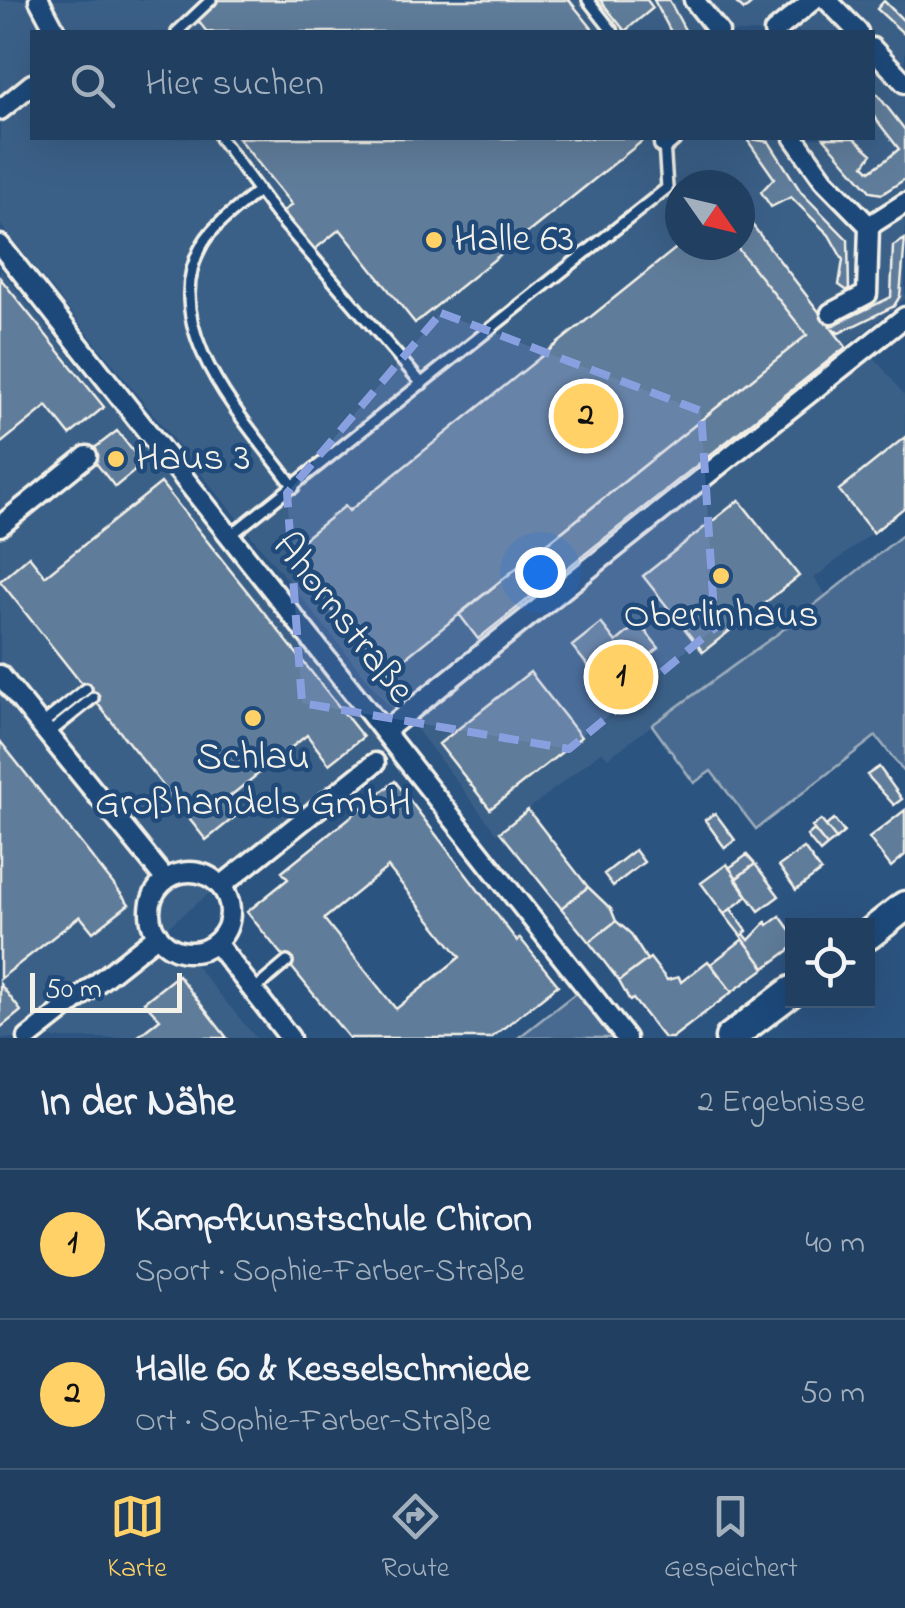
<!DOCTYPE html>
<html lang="de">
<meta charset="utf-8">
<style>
:root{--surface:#213f61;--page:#2d4a6a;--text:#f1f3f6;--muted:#a2afbd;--line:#3e5876;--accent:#ffd166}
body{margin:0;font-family:"Indie Flower",sans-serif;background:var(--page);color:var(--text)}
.controls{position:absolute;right:30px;bottom:30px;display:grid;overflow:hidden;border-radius:0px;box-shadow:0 10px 40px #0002}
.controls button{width:90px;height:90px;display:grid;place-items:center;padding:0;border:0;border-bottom:2px solid var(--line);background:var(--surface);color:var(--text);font:50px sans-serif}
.compass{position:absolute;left:665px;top:170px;width:90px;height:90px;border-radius:50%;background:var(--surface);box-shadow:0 10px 40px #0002;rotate:124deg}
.scale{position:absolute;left:30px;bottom:25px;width:152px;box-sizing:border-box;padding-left:10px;border:5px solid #f4f1e8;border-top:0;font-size:28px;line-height:35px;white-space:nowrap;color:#f4f1e8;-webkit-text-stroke:8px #1f4a7a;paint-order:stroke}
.you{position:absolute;left:540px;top:572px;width:35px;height:35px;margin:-25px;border:8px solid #fff;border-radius:50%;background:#1a73e8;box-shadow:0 0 0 15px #1a73e833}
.badge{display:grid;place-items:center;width:65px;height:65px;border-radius:50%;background:var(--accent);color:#111;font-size:32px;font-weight:700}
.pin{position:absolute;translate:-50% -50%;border:5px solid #fff;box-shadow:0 2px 10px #0006}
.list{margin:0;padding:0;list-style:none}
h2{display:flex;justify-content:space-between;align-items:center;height:130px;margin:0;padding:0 40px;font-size:42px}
h2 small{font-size:32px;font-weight:400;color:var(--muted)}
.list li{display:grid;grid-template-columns:65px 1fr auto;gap:30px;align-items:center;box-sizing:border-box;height:150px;padding:0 40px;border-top:2px solid var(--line)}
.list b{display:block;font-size:38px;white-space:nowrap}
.list p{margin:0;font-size:32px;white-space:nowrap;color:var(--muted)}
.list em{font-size:32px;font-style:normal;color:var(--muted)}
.icon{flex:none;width:55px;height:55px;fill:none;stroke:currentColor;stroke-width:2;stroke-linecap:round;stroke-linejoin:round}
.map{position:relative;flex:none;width:905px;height:1038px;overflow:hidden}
.search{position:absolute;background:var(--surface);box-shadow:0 10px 40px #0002;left:30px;right:30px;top:30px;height:110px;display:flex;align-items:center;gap:25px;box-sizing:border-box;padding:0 35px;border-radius:0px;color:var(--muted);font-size:38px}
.sheet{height:430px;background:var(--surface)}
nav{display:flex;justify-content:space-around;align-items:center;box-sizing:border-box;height:140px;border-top:2px solid var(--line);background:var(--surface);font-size:28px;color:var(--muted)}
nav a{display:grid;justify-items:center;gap:5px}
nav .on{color:var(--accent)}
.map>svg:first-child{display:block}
.built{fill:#3b6088;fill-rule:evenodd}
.green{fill:#496b90;stroke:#9eaebc;stroke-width:2.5}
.building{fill:#5e7b9a;stroke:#f4f1e8;stroke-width:2.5;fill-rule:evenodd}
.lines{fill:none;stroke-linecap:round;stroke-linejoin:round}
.lane-casing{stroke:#f4f1e8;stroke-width:16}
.street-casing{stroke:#f4f1e8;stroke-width:25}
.secondary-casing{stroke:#f4f1e8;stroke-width:35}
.lane{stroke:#1f4a7a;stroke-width:9}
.street{stroke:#1f4a7a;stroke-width:18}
.secondary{stroke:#1f4a7a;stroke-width:28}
.marked{fill:#88a0e0;fill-opacity:0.2;stroke:#88a0e0;stroke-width:8;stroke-dasharray:20 12;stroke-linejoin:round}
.poi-dot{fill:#ffd166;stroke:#1f4a7a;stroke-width:4}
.labels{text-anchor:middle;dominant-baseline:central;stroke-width:9;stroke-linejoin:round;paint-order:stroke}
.poi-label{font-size:40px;fill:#f4f1e8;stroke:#1f4a7a;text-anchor:start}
.street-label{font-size:40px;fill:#f4f1e8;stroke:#1f4a7a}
</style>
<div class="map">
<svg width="905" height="1038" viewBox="0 0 905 1038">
<rect width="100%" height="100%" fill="#2c5481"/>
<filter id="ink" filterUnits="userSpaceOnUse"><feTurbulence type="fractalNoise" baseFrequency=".01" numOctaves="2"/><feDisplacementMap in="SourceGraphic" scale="20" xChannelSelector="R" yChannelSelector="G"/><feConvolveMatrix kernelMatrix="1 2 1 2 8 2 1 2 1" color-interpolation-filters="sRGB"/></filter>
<g filter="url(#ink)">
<path class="built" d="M0,0H905V299L391,709L0,224ZM32,32H872V138H32ZM680,185H740V245H680Z
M0,269L389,749L165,929L256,1038H0Z
M873,356L905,396V507L814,578L826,595L608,758L602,751L497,834L412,723Z"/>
<path class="green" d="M905,533V773L876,736L756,829L711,771L694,783L652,725L780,632Z
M577,992L612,1038H518Z"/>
<path class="building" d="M216,0H569L595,32H207L195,17Z
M600,0H647L653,8L625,31Z
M654,0H669L686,32H671Z
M733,0H756L744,10Z
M884,1L905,22V35L877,9Z
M877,94L905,130V179L882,194L871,192L824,138H854L872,154L864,165L870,171L887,159L899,149L872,114V95Z
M238,138H646L415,323L340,229L314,250L283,211L292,205Z
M746,138L769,142L801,192L848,240L849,292L839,285L843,260L829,235L791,197L771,207L761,192L774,178Z
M740,209L846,347L478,639L459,614L807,335L735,245H740Z
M905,239L900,296L894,306L839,333L830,327L891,297L893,246Z
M680,245H735L807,335L384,675L286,553L345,506L349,511Z
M0,278L104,407L70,435L47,406L0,444Z
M117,431L143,464L115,487L88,453Z
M905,437V507L873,533L839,490Z
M161,483L363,737L329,764L307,735L224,801L236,816L206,840L0,581L29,556L45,576Z
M739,500L799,576L703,652L643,576Z
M601,623L616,642L639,623L659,648L637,666L655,688L625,712L572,646Z
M530,672L581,737L490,809L439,744Z
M0,741L129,904L93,932L80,916L0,979Z
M879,767L902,799L894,805L867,775Z
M395,781L517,941L520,938L558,985L491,1038H349L247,912L288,879L282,872ZM388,867L460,957L396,1009L324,919Z
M528,810L588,887L561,908L500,832Z
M905,810V855L891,867L869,838Z
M715,813L735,840L725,848L705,820Z
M834,819L844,832L836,839L826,826Z
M821,820L836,839L827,846L812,827Z
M814,830L827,846L820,852L807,836Z
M804,848L821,871L796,890L779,866Z
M635,850L644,862L613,886L604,874Z
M747,855L755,864L737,878L729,868Z
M727,864L748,896L724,914L701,883Z
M755,864L779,896L759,911L735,879Z
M588,887L611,909L616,921L589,942L561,908Z
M731,909L747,931L741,936L724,914Z
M780,916L792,933V948L765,968L741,936L744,934L749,940L766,922L768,925Z
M616,921L630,933L647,960L619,981L589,942Z
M743,939L765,968L732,992L711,964Z
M650,958L667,980L679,977L681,982L708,961L732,992L672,1038H664L633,999L630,1001L619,981Z
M178,975L227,1038H136L160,1019L144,1002Z
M0,984L21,1011L0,1028Z"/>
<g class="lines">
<defs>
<path id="lane" d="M588,0L613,32
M177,32L211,0
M220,138L275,213L422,384
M258,191C241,206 215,223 203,243C153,328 248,423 294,487
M231,535L667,188L664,143
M41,725L86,689
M48,734L93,698
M254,990L287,962"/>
<path id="street" d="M39,0L56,32
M694,0L719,32
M827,0L858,32
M774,32L813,0
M872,48L905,83
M0,110L32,84
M794,138L824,180L869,226L867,294L831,313
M664,144L671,138
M869,226L905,203
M0,245L626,1038
M0,526L87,456
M0,675L166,880
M386,730L905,317
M150 912a40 40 0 1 1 80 0a40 40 0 1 1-80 0Z
M221,886L375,763
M216,943L290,1038
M28,1038L158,935"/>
<path id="secondary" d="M868,935L905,906
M730,1038L792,991"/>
</defs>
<use href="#lane" class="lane-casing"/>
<use href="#street" class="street-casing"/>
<use href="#secondary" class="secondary-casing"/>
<use href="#lane" class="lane"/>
<use href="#street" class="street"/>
<use href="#secondary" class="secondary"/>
</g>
</g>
<path class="marked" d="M441,313L701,411L715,628L569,749L302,703L287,493Z"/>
<g class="poi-dot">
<circle cx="434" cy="240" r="10"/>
<circle cx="116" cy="459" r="10"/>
<circle cx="721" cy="576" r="10"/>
<circle cx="253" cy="718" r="10"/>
</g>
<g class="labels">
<g class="poi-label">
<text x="454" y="240">Halle 63</text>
<text x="136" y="459">Haus 3</text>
<text x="721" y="616" text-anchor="middle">Oberlinhaus</text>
<text x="253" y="758" text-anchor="middle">Schlau<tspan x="253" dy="46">Großhandels GmbH</tspan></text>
</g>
<g class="street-label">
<text transform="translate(342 619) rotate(52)">Ahornstraße</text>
</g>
</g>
</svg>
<div class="controls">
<button><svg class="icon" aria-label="locate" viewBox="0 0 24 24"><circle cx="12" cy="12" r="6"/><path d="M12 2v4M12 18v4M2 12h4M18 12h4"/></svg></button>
</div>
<svg class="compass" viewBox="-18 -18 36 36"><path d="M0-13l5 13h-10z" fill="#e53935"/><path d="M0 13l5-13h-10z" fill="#a2afbd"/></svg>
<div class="scale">50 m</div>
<div class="you"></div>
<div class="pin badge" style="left:621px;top:677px">1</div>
<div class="pin badge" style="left:586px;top:416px">2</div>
<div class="search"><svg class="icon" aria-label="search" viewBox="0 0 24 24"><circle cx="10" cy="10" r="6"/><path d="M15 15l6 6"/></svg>Hier suchen</div>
</div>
<section class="sheet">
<h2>In der Nähe<small>2 Ergebnisse</small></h2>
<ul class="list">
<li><span class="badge">1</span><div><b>Kampfkunstschule Chiron</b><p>Sport · Sophie-Farber-Straße</p></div><em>40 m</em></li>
<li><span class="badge">2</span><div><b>Halle 60 &amp; Kesselschmiede</b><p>Ort · Sophie-Farber-Straße</p></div><em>50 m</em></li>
</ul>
</section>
<nav>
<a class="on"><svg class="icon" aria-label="map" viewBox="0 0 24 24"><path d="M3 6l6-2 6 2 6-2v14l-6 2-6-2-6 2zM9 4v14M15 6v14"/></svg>Karte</a>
<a><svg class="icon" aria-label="directions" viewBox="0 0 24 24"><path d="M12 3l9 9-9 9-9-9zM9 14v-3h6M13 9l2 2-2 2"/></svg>Route</a>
<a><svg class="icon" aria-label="saved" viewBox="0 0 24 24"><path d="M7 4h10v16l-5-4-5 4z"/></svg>Gespeichert</a>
</nav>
